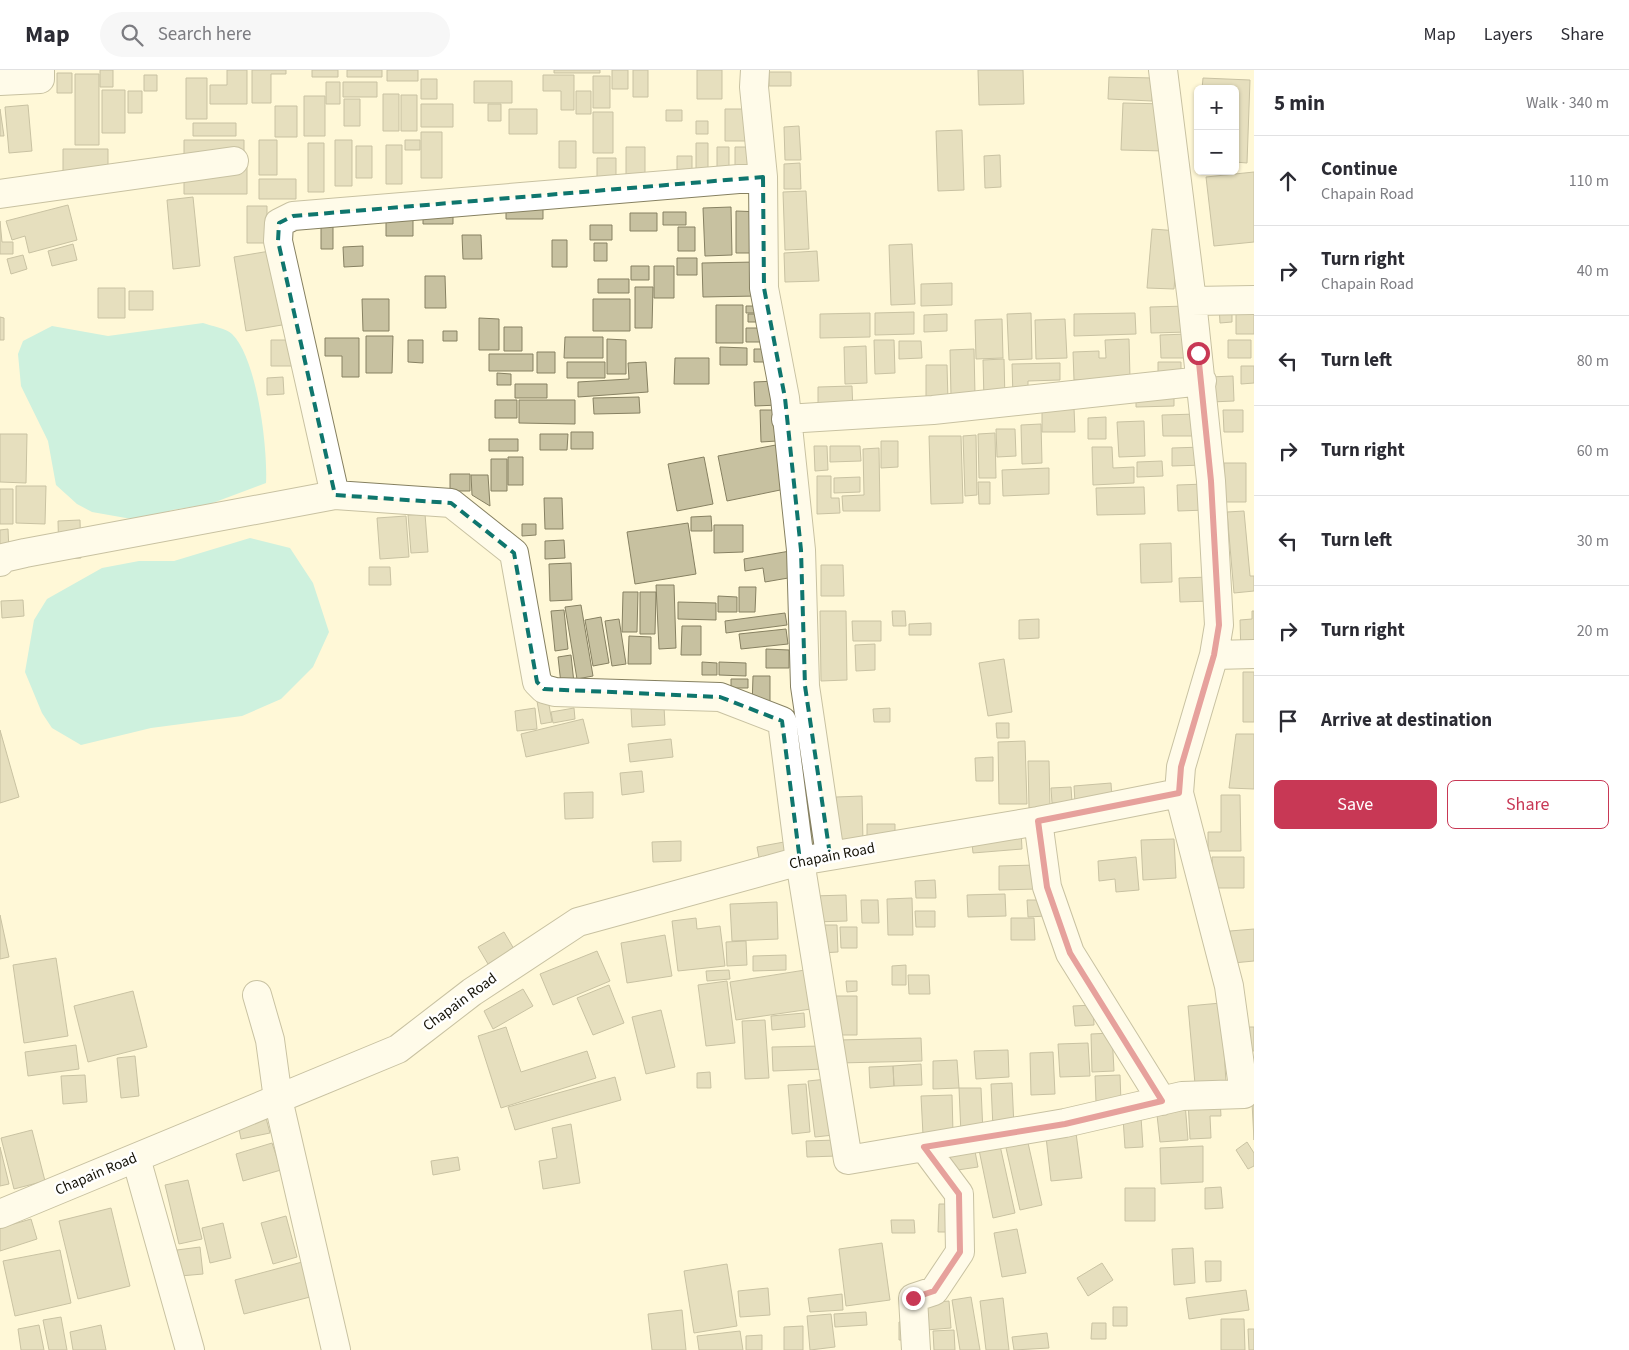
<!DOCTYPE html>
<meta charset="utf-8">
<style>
:root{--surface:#fff;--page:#f7f7f7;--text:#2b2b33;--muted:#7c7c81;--line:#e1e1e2;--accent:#c83855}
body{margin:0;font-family:"Source Sans 3",sans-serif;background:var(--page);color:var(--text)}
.controls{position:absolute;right:15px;top:15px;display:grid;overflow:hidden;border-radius:8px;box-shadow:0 1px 4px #0004}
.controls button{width:45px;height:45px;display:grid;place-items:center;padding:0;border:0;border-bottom:1px solid var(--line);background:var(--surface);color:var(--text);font:25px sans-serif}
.stop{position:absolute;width:15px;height:15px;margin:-11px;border:4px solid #c83855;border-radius:50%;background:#fff}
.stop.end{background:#c83855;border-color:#fff;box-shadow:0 1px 5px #0008}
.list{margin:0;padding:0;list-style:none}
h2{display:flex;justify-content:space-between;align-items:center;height:65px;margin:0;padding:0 20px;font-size:21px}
h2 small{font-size:16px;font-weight:400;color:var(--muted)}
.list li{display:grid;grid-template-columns:32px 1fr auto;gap:15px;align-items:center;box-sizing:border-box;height:90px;padding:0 20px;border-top:1px solid var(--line)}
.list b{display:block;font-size:19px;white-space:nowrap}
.list p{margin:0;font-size:16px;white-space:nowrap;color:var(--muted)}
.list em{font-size:16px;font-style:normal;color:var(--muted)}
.actions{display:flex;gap:10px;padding:15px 20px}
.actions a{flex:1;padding:11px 0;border:1px solid var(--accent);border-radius:8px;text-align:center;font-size:18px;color:var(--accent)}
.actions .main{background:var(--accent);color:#fff}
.icon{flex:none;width:28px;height:28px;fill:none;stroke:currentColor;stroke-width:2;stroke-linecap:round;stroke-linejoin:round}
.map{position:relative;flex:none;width:1254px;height:1280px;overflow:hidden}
header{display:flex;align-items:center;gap:30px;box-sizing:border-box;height:70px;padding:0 25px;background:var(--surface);border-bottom:1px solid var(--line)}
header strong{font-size:24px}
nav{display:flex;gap:28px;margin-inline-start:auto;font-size:18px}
.search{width:350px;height:45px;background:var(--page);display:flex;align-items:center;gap:12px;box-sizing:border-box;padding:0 18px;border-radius:28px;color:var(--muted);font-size:19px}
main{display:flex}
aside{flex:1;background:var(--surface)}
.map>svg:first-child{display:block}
.water{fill:#92e8e7}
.building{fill:#c7c1a0;stroke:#878162}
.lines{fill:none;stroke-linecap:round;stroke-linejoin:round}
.minor-casing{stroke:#868061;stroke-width:30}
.minor{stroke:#fff;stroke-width:28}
.route{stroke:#c83855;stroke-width:6}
.marked{fill:none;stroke:#0f766e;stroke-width:4;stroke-dasharray:10 6;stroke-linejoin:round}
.labels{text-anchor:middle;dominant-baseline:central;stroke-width:5;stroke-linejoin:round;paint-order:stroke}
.street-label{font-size:15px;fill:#151207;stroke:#fff}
</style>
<header>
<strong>Map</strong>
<div class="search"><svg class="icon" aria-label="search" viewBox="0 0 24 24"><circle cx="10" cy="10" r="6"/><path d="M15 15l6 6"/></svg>Search here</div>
<nav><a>Map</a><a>Layers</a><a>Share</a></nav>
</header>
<main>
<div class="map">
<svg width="1254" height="1280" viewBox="0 0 1254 1280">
<rect width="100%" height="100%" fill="#fff8d7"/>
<path class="water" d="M203,253C211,256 226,258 232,264C257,288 268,378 266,413L210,434L172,440L143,451L92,442L77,434L56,415L48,371L21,316L18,284L23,271L52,256L108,266Z
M250,468L290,478L313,513L329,562L313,597L281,629L242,646L151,658L81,675L52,658L42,643L25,602L34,550L47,529L102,498L139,491H174Z"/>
<path class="building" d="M100,0H113V17H100Z
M227,0H247V34H210V15H227Z
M252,0H286V4H271V33H252Z
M312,0H338V7H312Z
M347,0H382V7H347Z
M387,0H418V11H387Z
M554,0H600V3H554Z
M612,0H628V19H612Z
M633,0H648V27H633Z
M697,0H722V29H697Z
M978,0H1023L1024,34L979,35Z
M769,2H791V16H769Z
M57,3H72V23H57Z
M75,4H99V75H75Z
M144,5H157V21H144Z
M543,5H574V40H561V21H543Z
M593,6H610V38H593Z
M1109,7L1153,8L1152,31L1108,29Z
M186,8H207V49H186Z
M1203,8L1250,10L1247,93L1235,92V19H1202Z
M421,9H437V29H421Z
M474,11H512V33H474Z
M326,12H340V34H326Z
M343,12H377V27H343Z
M102,20H125V63H102Z
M128,21H142V43H128Z
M576,21H591V44H576Z
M383,24H399V61H383Z
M401,25H417V61H401Z
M304,26H325V66H304Z
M344,29H360V56H344Z
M1123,33L1167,34L1165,81L1121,80Z
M421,34H453V57H421Z
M488,34H501V51H488Z
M28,35L32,81L9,83L5,37Z
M275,36H297V67H275Z
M0,39L4,66H0Z
M509,39H537V64H509Z
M725,39H768V71H725Z
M666,40H682V51H666Z
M593,42H613V83H593Z
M696,51H708V64H696Z
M193,53H236V66H193Z
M799,56L801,90H785L784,57Z
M962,60L964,120L938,121L936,61Z
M421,62H442V108H421Z
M184,70H244V86L184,92Z
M259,70H277V105H259Z
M335,70H352V116H335Z
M405,70H420V80H405Z
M559,71H576V98H559Z
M308,73H324V122H308Z
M696,73H708V108H696Z
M386,75H402V114H386Z
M356,76H372V108H356Z
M626,77H645V111H626Z
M717,77H729V108H717Z
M735,77H756V105H735Z
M63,79H108V110H63Z
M1000,85L1001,117L985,118L984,86Z
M677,86H692V106H677Z
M597,88H616V112H597Z
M800,93L801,119H784V94Z
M184,96H247V124H184Z
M1254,102V172L1214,176L1206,107Z
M259,109H296V129H259Z
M806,121L809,179L785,180L783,122Z
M193,127L200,196L173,199L167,130Z
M506,134H543V149H506Z
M68,135L77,170L29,183L25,166L12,170L6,151Z
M247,136H267V173H247Z
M423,137H453V154H423Z
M731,137L732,185L705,186L703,138Z
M386,141H413V166H386Z
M736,141L762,142L753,183H736Z
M663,142H686V155H663Z
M630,143H657V161H630Z
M0,151L2,172H13V184H0Z
M590,155H612V170H590Z
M321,156H333V179H321Z
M678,157H695V181H678Z
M1152,159L1179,161L1174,219L1147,218Z
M462,165H481L482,189H463Z
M552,170H567V197H552Z
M594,173H607V191H594Z
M73,174L77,190L52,196L48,181Z
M912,174L915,234L891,235L889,175Z
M363,176V196L344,197L343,177Z
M276,180L288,254L246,261L234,187Z
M817,181L819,211L785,212L784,183Z
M23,185L27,199L11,204L7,189Z
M677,188H697V205H677Z
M756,192L757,226L703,227L702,193Z
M631,196H649V210H631Z
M654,196H674V228H654Z
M425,206H445L446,238H425Z
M598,209H629V223H598Z
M952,213V235L921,236V214Z
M635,217H653L652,258H635Z
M98,218H125V248H98Z
M129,221H153V240H129Z
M362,229H389V261H363Z
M593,229H630V261H593Z
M716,235H743V273H716Z
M1219,235H1232V252L1220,253Z
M1236,235H1254V264H1236Z
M746,236H766V243H746Z
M1187,236L1188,262L1151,263L1150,237Z
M914,242V264L875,265V243Z
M870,243V267L820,268V244Z
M1031,243L1032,289L1009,290L1007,244Z
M1135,243L1136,264L1074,266V244Z
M748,244H768V252H748Z
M947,244V261L924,262V245Z
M0,247L4,248V270H0Z
M479,248L499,249V280H479Z
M1002,249L1003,288L976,289L975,250Z
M1065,249L1067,288L1036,289L1035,250Z
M504,257H522V281H504Z
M746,258H769V272H746Z
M443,261H457V271H443Z
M1188,264V288H1161L1160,265Z
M366,266H393L392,303H366Z
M565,267H603V288H564Z
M325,268H359V307H342V286H325Z
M607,269L626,270V304H607Z
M1129,269L1130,308L1074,310L1073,282L1099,281V288H1106L1105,270Z
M271,270H289L296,296H271Z
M408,270H423V293L408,292Z
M874,270H894L895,303L875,304Z
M1228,270H1251V288H1228Z
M899,271H921L922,288L899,289Z
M866,276L867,313L845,314L844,277Z
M720,277L747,278V295H720Z
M754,279H775V292H754Z
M974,279L975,325L951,326L950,280Z
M537,282H555V303H537Z
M489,284H533V301H489Z
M675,288H709V314H674Z
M1004,289L1005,330L984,331L983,290Z
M567,292H605V308H567Z
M646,292L648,322L578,327V312L629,309L628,293Z
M1158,292H1181V311H1158Z
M1060,293V310L1028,311V327H1013L1012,294Z
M926,295H947L948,331L926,332Z
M1241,296H1254V313L1241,314Z
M497,303L511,304V315H497Z
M1233,306L1234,331L1211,332L1210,307Z
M283,307L284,324L267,325V308Z
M777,311L779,335L755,336L754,312Z
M515,314H547V328H515Z
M852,316L853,343H818V317Z
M1174,320V336L1136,337V321Z
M639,327L640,343L594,344L593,328Z
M495,330H517V348H495Z
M519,330H575V354L519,353Z
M1074,338L1075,362H1042V340Z
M760,340H777V371L761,372Z
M1223,340H1243V362H1224Z
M1197,344V366H1163L1162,345Z
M1106,347V369H1088V348Z
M1144,351L1145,386L1119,387L1117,352Z
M1041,354L1042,393L1022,394L1021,355Z
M996,359H1015L1016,386L997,387Z
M571,362H593V379H571Z
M995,363L996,408H979L978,364Z
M0,364H27L26,413L0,412Z
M540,364H568L567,380H540Z
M976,365L977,425L965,426L963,366Z
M929,366H961L963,433L931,434Z
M489,369H518V381H489Z
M881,371H898V397L881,398Z
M781,374L790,418L727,431L718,386Z
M814,376H827L828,400L815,401Z
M830,376H860L861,391L830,392Z
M1092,377H1112L1113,398L1134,397V413L1093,415Z
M1203,377L1204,395L1172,396V378Z
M879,378L880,441H843L842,426L864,425L863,379Z
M508,387H523V415H508Z
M704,387L713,434L677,441L668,394Z
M491,389H507V421H491Z
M1162,391L1163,406L1137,407V392Z
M1224,393H1246V432H1225Z
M1049,398V424L1003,426L1002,400Z
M450,404H470V421H450Z
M471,405H488L490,436L472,425Z
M817,406H831V428H839L840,443L817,444Z
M860,407V422L834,423V408Z
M978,412H990V434H979Z
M1206,414L1207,440L1178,441L1177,415Z
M16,416H46L45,454L16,453Z
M1144,417L1145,444L1097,445L1096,418Z
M0,419H13V454H0Z
M544,428H562L563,459H545Z
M1244,441L1250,506H1254V521L1234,523L1227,442Z
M425,444L428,482L411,483L408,445Z
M406,446L409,487L380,489L377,448Z
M711,446L712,461H691V447Z
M80,450L81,488L59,489L58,451Z
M688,453L696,504L635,514L627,462Z
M522,454H536V465L522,466Z
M714,455H743V482L714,483Z
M8,459L9,481L0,482V460Z
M564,470L565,488L545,489V471Z
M1171,473L1172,512L1141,513L1140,474Z
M790,481L794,507L765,512L763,498L745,501L744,489Z
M571,493L572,530L550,531L549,494Z
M821,495H843L844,526H821Z
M369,497H390L391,515H369Z
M1210,507V531L1180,532L1179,508Z
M656,515H674L676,578L659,579Z
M739,517H756L755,542H739Z
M623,522H638L637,562H622Z
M640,522H656L655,564H640Z
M718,526L737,527V542H718Z
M23,530L24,546L2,548L1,531Z
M678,532L716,533V550L678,549Z
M581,535L593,606L577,609L565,537Z
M564,540L568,579L555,581L551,541Z
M820,541H846L847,610L821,611Z
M892,541H905L906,556H893Z
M1252,541H1254V584L1241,585L1240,550L1252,549Z
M785,543L787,555L726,563L725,551Z
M601,547L609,593L593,596L585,550Z
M619,549L626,594L612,596L605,551Z
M1039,549V568L1019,569V550Z
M852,551H881V571H853Z
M931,553V565H909V554Z
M682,556H701V585H681Z
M786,559L788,574L741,579L739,564Z
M629,566L651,567V594H628Z
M875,574V600L856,601L855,575Z
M766,579L789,580V598H766Z
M571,585L574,613L561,614L558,587Z
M1004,589L1012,642L988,646L979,593Z
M702,592L717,593V605H702Z
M719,592L746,593V606L719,605Z
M1243,602H1254V652H1243Z
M753,606H770V638H752Z
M731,609H748V618H731Z
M548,629L552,652L541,654L537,631Z
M664,637L665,655L632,657L631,638Z
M535,638L537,659L517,661L515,641Z
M574,638L575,649L553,653L551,642Z
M890,638V652H874L873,639Z
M583,649L589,673L526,687L521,664Z
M996,653H1009V668H997Z
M0,660L19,727L0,733Z
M1236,664H1254V719L1229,718Z
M671,669L673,687L630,692L628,674Z
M1025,671L1027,734H999L998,672Z
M993,687V711H976L975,688Z
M1028,691H1049L1050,737L1029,738Z
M642,701L644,722L622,725L620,703Z
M1111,713L1112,730L1075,733L1074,716Z
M1071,717L1072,732L1052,733L1051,718Z
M593,722V748L565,749L564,723Z
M1221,725H1240L1241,781H1208V762H1221Z
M862,726L863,772L837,773L836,727Z
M867,754H895V769H867Z
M1021,760L1022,779L973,783L971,764Z
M1174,769L1176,808L1143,810L1141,770Z
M681,771V791L653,792L652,772Z
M784,772L788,788L760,793L757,777Z
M1136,787L1139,820L1116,822L1115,809L1099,811L1098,791Z
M1212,787H1244V818H1213Z
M1036,795L1037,819L999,820V796Z
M935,810L936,828H916L915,811Z
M1005,824L1006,846L968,847L967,825Z
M846,825L847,851L814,852L813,826Z
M912,828L913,865H888L887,829Z
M861,830H878L879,853H862Z
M1027,830H1046V846L1028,847Z
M777,832L778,869L732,871L730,834Z
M915,841H935V857H916Z
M0,845L9,887L0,889Z
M696,848L697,859L720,856L725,896L678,901L672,851Z
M1011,848H1034L1035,870H1011Z
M820,855H837L838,882L821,883Z
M840,857H857V878H841Z
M1254,859V891L1233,893L1230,861Z
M504,862L514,879L488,894L478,877Z
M665,865L672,906L627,913L621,873Z
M746,871L747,895L727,896L726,872Z
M597,881L610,911L553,935L540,904Z
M786,885V900L753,901V886Z
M56,888L68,966L24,973L13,895Z
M906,895V915H892V896Z
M729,900L730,909L707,911L706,901Z
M805,900L811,939L736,950L730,912Z
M908,905H929L930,924H909Z
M727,911L735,973L706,976L698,915Z
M846,911H857V921L847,922Z
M609,915L624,953L593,965L577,928Z
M523,919L533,936L493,959L484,941Z
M133,921L147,977L88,992L74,936Z
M834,926H857V965H835Z
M1221,933L1226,1012L1195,1014L1188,936Z
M1093,935L1094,955L1075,956L1073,936Z
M661,940L675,997L646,1004L632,947Z
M804,943L805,957L772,960L771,946Z
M765,950L769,1008L745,1009L742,951Z
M506,957L521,1002L587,981L596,1008L501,1038L478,966Z
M1243,957H1254V981H1243Z
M1112,963L1114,1001L1092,1002L1091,964Z
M921,968L922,991L839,993V970Z
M1088,973L1090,1006L1060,1007L1058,974Z
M76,975L79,999L28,1006L25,982Z
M823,976L824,999L773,1001L772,977Z
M1008,980L1009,1007L976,1009L974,981Z
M1053,982L1055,1024L1031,1025L1030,983Z
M135,986L139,1026L121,1028L117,988Z
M957,990L959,1018L933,1019V991Z
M921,994L922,1015L894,1016L893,996Z
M893,996L894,1016L870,1018L869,997Z
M710,1002L711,1018H697V1003Z
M85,1005L87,1032L63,1034L61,1006Z
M1120,1005L1121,1032H1096L1095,1006Z
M615,1007L621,1030L515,1060L508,1037Z
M827,1009L834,1065L815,1067L808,1011Z
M1012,1013L1014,1057L993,1058L991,1014Z
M1254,1013V1070L1251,1014Z
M806,1014L810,1062L792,1064L788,1015Z
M959,1018H981L983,1063L961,1064Z
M952,1025L953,1063L923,1065L921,1026Z
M1220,1029L1221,1046H1210L1211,1068L1190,1069L1188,1030Z
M1185,1033L1188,1070L1160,1072L1156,1036Z
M1141,1047L1143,1077L1125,1078L1123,1048Z
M266,1048L270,1063L241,1069L238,1054Z
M571,1054L580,1113L543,1119L539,1091L557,1088L552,1058Z
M32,1060L45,1111L14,1119L1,1068Z
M1076,1063L1082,1108L1051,1111L1046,1067Z
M1026,1064L1042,1135L1020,1140L1004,1069Z
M836,1070L837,1086L807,1087L806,1071Z
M999,1071L1015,1143L993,1148L978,1075Z
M1247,1072L1254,1083V1096L1248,1099L1236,1080Z
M272,1073L281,1100L243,1111L236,1084Z
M974,1076L978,1097L944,1102L940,1082Z
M1203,1076V1112L1161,1114L1160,1078Z
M0,1077L9,1114L0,1116Z
M458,1087L460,1100L433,1105L431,1091Z
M188,1110L202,1169L179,1174L165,1115Z
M1221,1117L1223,1138L1205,1139V1118Z
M1125,1118H1155V1151H1125Z
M939,1134H955V1162H938Z
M111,1138L130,1216L78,1229L59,1151Z
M286,1146L297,1187L273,1194L261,1153Z
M31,1149L37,1169L0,1181V1158Z
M891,1150H914L915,1163H892Z
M223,1153L231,1188L210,1193L202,1158Z
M1017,1159L1026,1203L1002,1207L994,1163Z
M882,1173L890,1230L846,1236L839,1179Z
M200,1177L203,1204L180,1206L177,1180Z
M1193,1178L1195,1213L1174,1215L1172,1179Z
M60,1180L71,1233L15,1246L3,1191Z
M306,1191L314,1226L244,1244L235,1210Z
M1205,1191H1221V1211L1206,1212Z
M1102,1193L1113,1210L1088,1226L1077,1208Z
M727,1194L737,1256L694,1263L684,1201Z
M768,1218L770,1245L740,1247L738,1221Z
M1246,1220L1249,1240L1189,1249L1186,1228Z
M842,1224L843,1240L810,1242L808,1228Z
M971,1227L980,1280H960L952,1230Z
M1003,1228L1009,1280H986L980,1231Z
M949,1231L951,1258L926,1260L924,1233Z
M1113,1237H1127V1256H1113Z
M682,1240L686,1280H652L648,1244Z
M866,1242L867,1255L835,1257L834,1244Z
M831,1244L835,1277L810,1280L807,1246Z
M61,1247L67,1280H49L43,1250Z
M1221,1249H1244L1245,1280H1221Z
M912,1251V1270H899V1252Z
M1092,1253H1106V1269H1091Z
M39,1255L44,1280H21L18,1259Z
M101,1255L106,1280H73L70,1262Z
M803,1256V1280H784V1257Z
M1248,1259H1254V1280H1249Z
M954,1260L955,1280H934L933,1261Z
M740,1261L743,1280H699L697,1266Z
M1047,1263L1049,1278L1014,1280L1012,1267Z
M762,1265V1280H746V1266Z"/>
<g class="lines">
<defs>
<path id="minor" d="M755,0L754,17L763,107L764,218L785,328L801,480L805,616L830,785
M1163,0L1192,231
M0,11L40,9V0
M0,124L234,91
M786,349L933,340L1202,311
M335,425L451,433L514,483L537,612L544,619L555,622L720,627L782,651L800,791L848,1090L1065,1053L1182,1026L1244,1024L1229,916L1179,723
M0,492L3,488L25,483L335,425L278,171L279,153L293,146L763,107
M1214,585L1254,584
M1038,751L1047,817L1070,883L1162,1031
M257,925L270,970L278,1029L336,1280
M136,1088L190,1280
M0,1144L398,979L472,922L578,852L800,791L1038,751L1179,723L1181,697L1214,585L1219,555L1211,411L1192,231L1254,230
M916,1280L913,1228L934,1221L960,1182L959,1124L924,1077"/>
</defs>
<use href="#minor" class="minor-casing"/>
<use href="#minor" class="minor"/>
</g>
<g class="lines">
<path class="route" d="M913,1228L934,1221L960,1182L959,1124L924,1077L1065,1054L1162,1031L1070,883L1047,817L1038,751L1179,723L1181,697L1214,585L1219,555L1211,411L1198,283"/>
</g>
<path d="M0 0H1254V1280H0ZM763,107L764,218L785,328L801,480L805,616L830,785L800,791L782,651L720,627L544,619L537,612L514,483L451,433L335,425L278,171L279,153L293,146Z" fill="#fff8d7" fill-opacity=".55" fill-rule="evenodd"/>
<path class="marked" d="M763,107L764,218L785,328L801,480L805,616L830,785L800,791L782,651L720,627L544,619L537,612L514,483L451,433L335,425L278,171L279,153L293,146Z"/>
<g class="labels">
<g class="street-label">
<text transform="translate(832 786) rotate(-11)">Chapain Road</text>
<text transform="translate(460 932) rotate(-36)">Chapain Road</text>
<text transform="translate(96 1104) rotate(-23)">Chapain Road</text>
</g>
</g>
</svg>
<div class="controls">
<button>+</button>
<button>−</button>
</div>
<div class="stop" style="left:1198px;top:283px"></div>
<div class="stop end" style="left:913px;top:1228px"></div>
</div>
<aside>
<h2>5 min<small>Walk · 340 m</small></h2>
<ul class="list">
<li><svg class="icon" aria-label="ahead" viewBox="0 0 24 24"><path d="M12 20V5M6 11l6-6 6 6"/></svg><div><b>Continue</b><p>Chapain Road</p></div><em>110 m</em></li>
<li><svg class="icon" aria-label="right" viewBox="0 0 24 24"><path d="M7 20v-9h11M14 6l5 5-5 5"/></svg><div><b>Turn right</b><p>Chapain Road</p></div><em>40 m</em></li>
<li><svg class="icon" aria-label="left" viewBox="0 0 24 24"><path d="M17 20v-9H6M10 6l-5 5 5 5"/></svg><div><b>Turn left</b></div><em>80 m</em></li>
<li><svg class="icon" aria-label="right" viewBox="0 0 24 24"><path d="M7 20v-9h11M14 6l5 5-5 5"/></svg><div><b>Turn right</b></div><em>60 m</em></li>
<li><svg class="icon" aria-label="left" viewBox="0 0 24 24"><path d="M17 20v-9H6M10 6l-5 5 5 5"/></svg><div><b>Turn left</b></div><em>30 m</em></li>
<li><svg class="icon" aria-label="right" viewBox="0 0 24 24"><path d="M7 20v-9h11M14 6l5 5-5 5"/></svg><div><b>Turn right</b></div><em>20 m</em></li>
<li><svg class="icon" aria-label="arrive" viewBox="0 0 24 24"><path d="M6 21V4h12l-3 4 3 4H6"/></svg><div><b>Arrive at destination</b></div></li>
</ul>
<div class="actions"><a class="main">Save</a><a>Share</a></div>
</aside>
</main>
